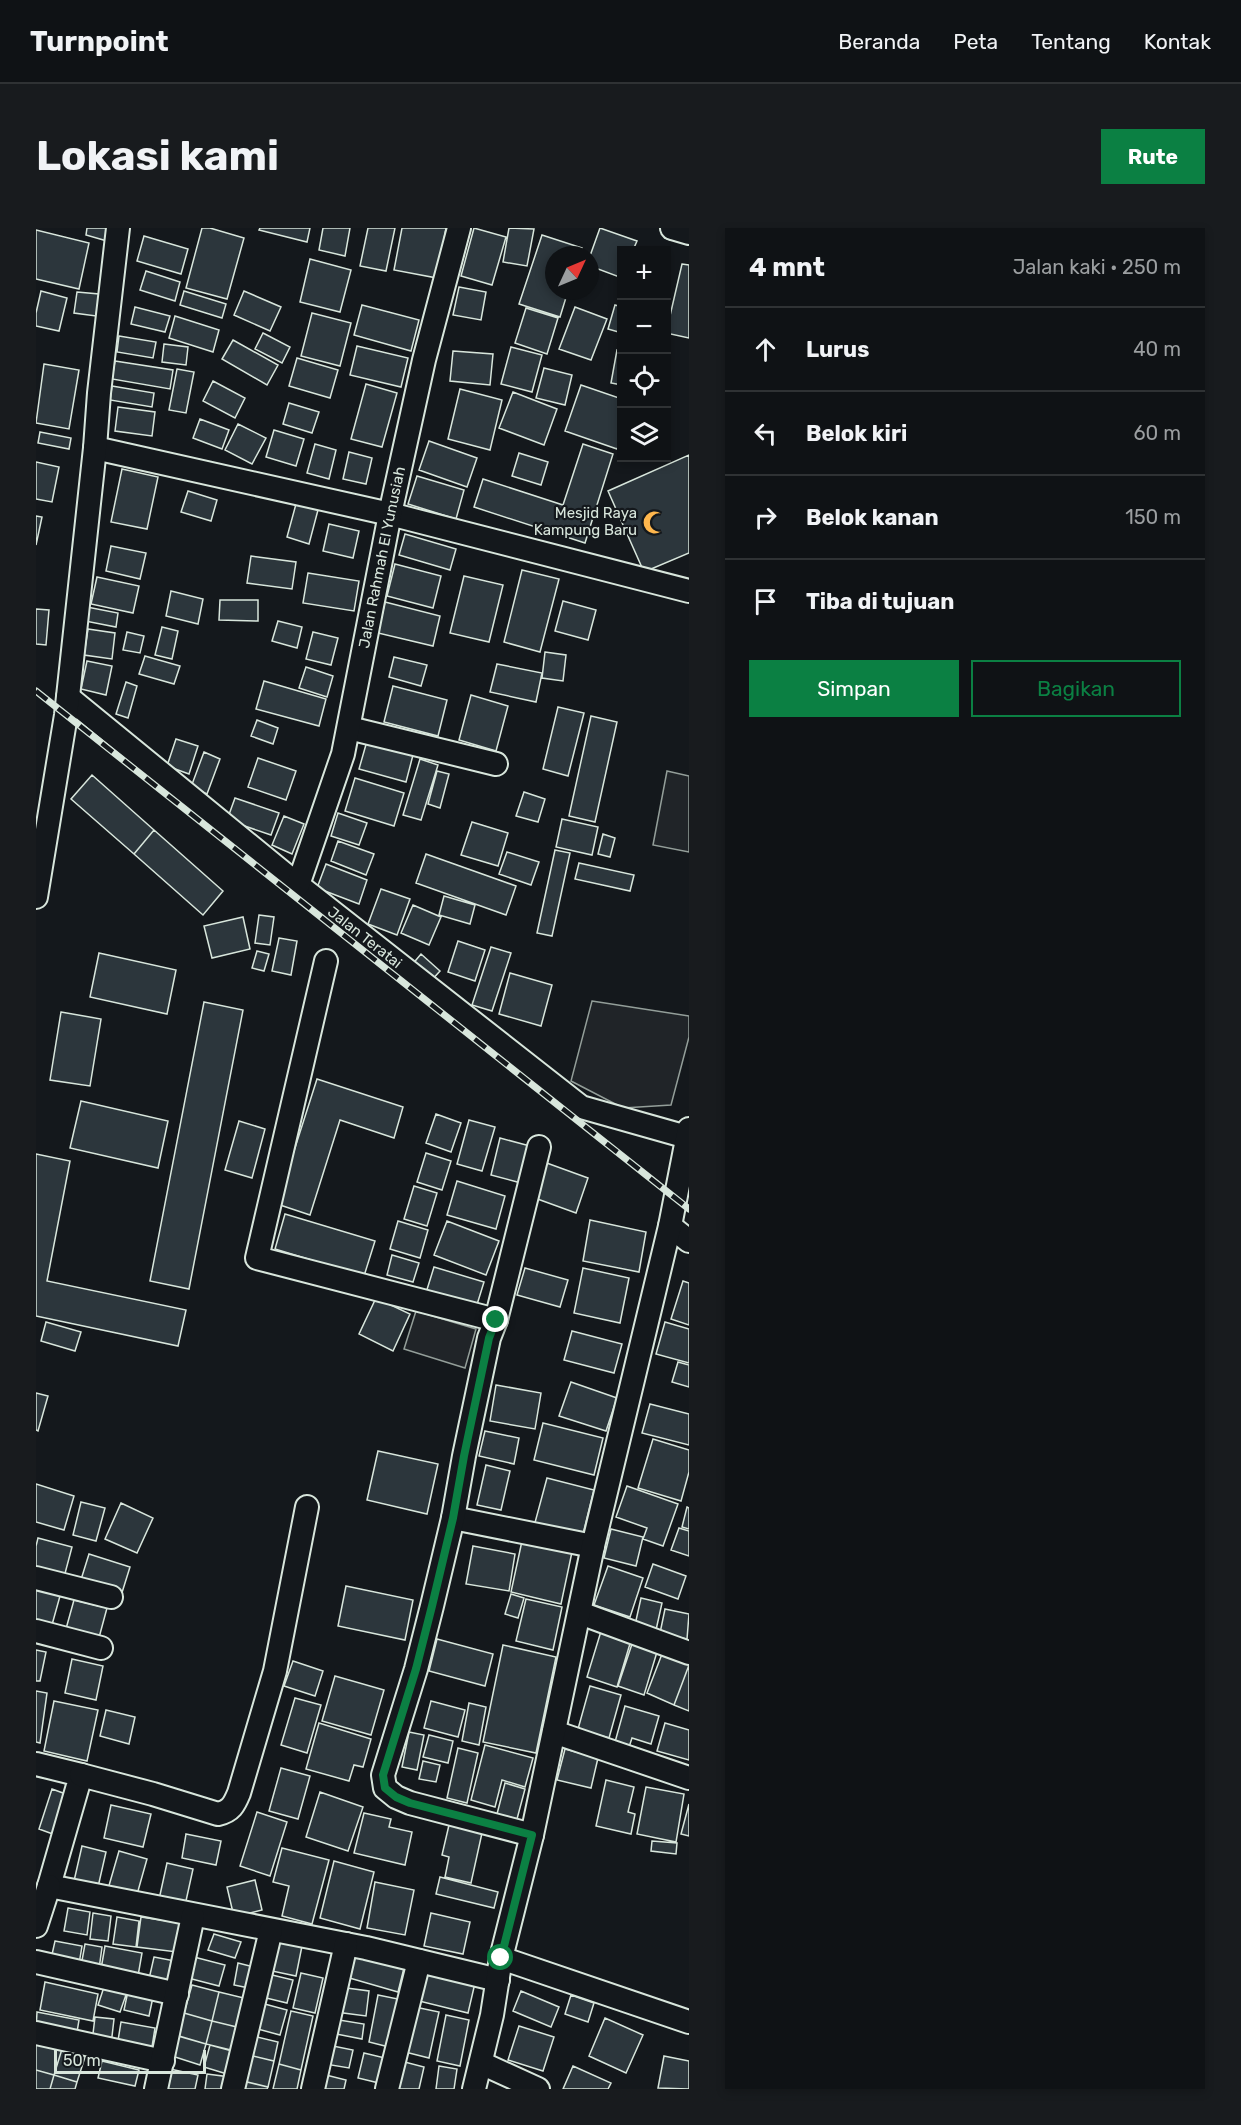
<!DOCTYPE html>
<html lang="id">
<meta charset="utf-8">
<style>
:root{--surface:#0f1215;--page:#181b1e;--text:#f1f3f6;--muted:#9b9ea0;--line:#2f3234;--accent:#0b8043}
body{margin:0;font-family:Rubik,sans-serif;background:var(--page);color:var(--text)}
.controls{position:absolute;right:18px;top:18px;display:grid;overflow:hidden;border-radius:0px;box-shadow:0 3px 9px #0003}
.controls button{width:54px;height:54px;display:grid;place-items:center;padding:0;border:0;border-bottom:2px solid var(--line);background:var(--surface);color:var(--text);font:30px sans-serif}
.compass{position:absolute;left:509px;top:18px;width:54px;height:54px;border-radius:50%;background:var(--surface);box-shadow:0 3px 9px #0003;rotate:46deg}
.scale{position:absolute;left:18px;bottom:15px;width:152px;box-sizing:border-box;padding-left:6px;border:3px solid #d8e6dc;border-top:0;font-size:16px;line-height:21px;white-space:nowrap;color:#d8e6dc;-webkit-text-stroke:4px #14181c;paint-order:stroke}
.stop{position:absolute;width:18px;height:18px;margin:-14px;border:4px solid #0b8043;border-radius:50%;background:#fff}
.stop.end{background:#0b8043;border-color:#fff;box-shadow:0 2px 6px #0008}
.list{margin:0;padding:0;list-style:none}
h2{display:flex;justify-content:space-between;align-items:center;height:78px;margin:0;padding:0 24px;font-size:26px}
h2 small{font-size:20px;font-weight:400;color:var(--muted)}
.list li{display:grid;grid-template-columns:39px 1fr auto;gap:18px;align-items:center;box-sizing:border-box;height:84px;padding:0 24px;border-top:2px solid var(--line)}
.list b{display:block;font-size:22px;white-space:nowrap}
.list em{font-size:20px;font-style:normal;color:var(--muted)}
.actions{display:flex;gap:12px;padding:18px 24px}
.actions a{flex:1;padding:14px 0;border:2px solid var(--accent);border-radius:0px;text-align:center;font-size:21px;color:var(--accent)}
.actions .main{background:var(--accent);color:#fff}
.icon{flex:none;width:33px;height:33px;fill:none;stroke:currentColor;stroke-width:2;stroke-linecap:round;stroke-linejoin:round}
.map{position:relative;flex:none;width:653px;height:1861px;overflow:hidden;border-radius:0px}
header{display:flex;align-items:center;gap:36px;box-sizing:border-box;height:84px;padding:0 30px;background:var(--surface);border-bottom:2px solid var(--line)}
header strong{font-size:28px}
nav{display:flex;gap:33px;margin-inline-start:auto;font-size:21px}
.intro{display:flex;align-items:center;justify-content:space-between;box-sizing:border-box;height:144px;padding:0 36px}
h1{margin:0;font-size:42px}
.button{padding:15px 27px;border-radius:0px;background:var(--accent);color:#fff;font-size:21px;font-weight:700}
main{display:flex;gap:36px;padding:0 36px}
aside{flex:1;background:var(--surface);border-radius:0px;box-shadow:0 3px 9px #0003}
.map>svg:first-child{display:block}
.green{fill:#202428;stroke:#939e99;stroke-width:1.5}
.building{fill:#2c363c;stroke:#d8e6dc;stroke-width:1.5}
.lines{fill:none;stroke-linecap:round;stroke-linejoin:round}
.minor-casing{stroke:#d8e6dc;stroke-width:26}
.minor{stroke:#14181c;stroke-width:22}
.rail-casing{stroke:#d8e6dc;stroke-width:7}
.rail{stroke:#14181c;stroke-width:4.5;stroke-dasharray:14;stroke-linecap:butt}
.route{stroke:#0b8043;stroke-width:8}
.labels{text-anchor:middle;dominant-baseline:central;stroke-width:4.5;stroke-linejoin:round;paint-order:stroke}
.poi-label{font-size:15px;fill:#d8e6dc;stroke:#14181c;text-anchor:end}
.street-label{font-size:15px;fill:#d8e6dc;stroke:#14181c}
</style>
<header>
<strong>Turnpoint</strong>
<nav><a>Beranda</a><a>Peta</a><a>Tentang</a><a>Kontak</a></nav>
</header>
<div class="intro"><h1>Lokasi kami</h1><a class="button">Rute</a></div>
<main>
<div class="map">
<svg width="653" height="1861" viewBox="0 0 653 1861">
<rect width="100%" height="100%" fill="#14181c"/>
<path class="green" d="M631,543L653,548V624L617,617Z
M556,773L653,788V809L635,877L587,880L535,853Z
M380,1083L440,1101L429,1140L368,1121Z"/>
<path class="building" d="M51,0H75L71,13L50,7Z
M166,0H174L208,10L191,71L150,60Z
M224,0H274L271,14L223,2Z
M287,0H314L309,28L283,22Z
M332,0H359L350,43L324,38Z
M366,0H410L401,50L358,42Z
M438,0L470,9L456,57L425,48Z
M473,0L498,1L491,38L467,34Z
M564,0L601,13L597,22H586V50L554,38V28Z
M0,2L53,15L43,61L0,51Z
M506,7L546,20L544,27H518V63H532L524,89L483,76Z
M108,8L152,21L145,46L101,33Z
M274,31L315,42L304,84L264,74Z
M646,36L653,37V110L630,105Z
M110,43L144,54L139,73L104,62Z
M423,59L450,64L445,92L417,87Z
M5,63L31,70L23,103L0,98V85Z
M148,63L190,76L186,90L144,77Z
M208,63L245,79L234,103L198,87Z
M41,64L63,66L60,88L38,85Z
M326,77L383,92L375,123L318,107Z
M579,77L586,79V105L572,101Z
M99,79L134,88L129,104L95,96Z
M539,79L571,91L555,132L523,121Z
M490,80L522,90L511,126L479,115Z
M276,85L315,95L304,138L265,128Z
M139,88L183,102L177,124L133,110Z
M227,105L254,119L246,135L219,121Z
M83,108L120,114L117,130L81,124Z
M197,112L242,137L231,157L186,131Z
M128,116L152,119L150,137L126,134Z
M321,118L372,130L365,159L314,147Z
M475,119L506,127L496,164L465,156Z
M581,122L586,123V157L575,155Z
M417,123L457,126L454,157L414,153Z
M261,130L302,142L294,170L253,158Z
M79,133L137,142L134,161L76,151Z
M8,136L43,142L33,201L0,195Z
M508,140L536,147L529,177L500,170Z
M141,141L158,144L150,185L133,182Z
M177,153L209,170L199,190L167,173Z
M330,156L361,165L346,219L315,211Z
M545,157L586,171V209L581,221L529,203Z
M76,158L118,165L116,179L74,172Z
M424,161L466,172L454,222L412,211Z
M477,164L521,181L508,217L463,200Z
M253,175L283,184L276,205L247,196Z
M82,179L119,184L116,208L79,203Z
M164,191L193,202L186,221L157,210Z
M202,196L230,210L216,236L189,222Z
M238,202L268,211L260,238L230,229Z
M4,204L35,210L33,221L2,215Z
M393,213L441,230L431,259L383,242Z
M279,216L300,222L293,251L271,245Z
M547,216L577,226L549,315L438,279L447,251L527,277Z
M313,224L336,230L330,256L307,251Z
M483,225L512,234L505,257L476,248Z
M653,227V325L608,344L572,263Z
M0,234L23,239L16,274L0,271Z
M86,241L122,249L111,301L75,294Z
M381,248L428,262L420,291L372,276Z
M152,263L181,272L175,293L145,284Z
M260,276L282,282L273,316L251,309Z
M0,288L6,289L0,317Z
M293,296L323,303L317,330L287,323Z
M369,306L420,321L414,342L363,327Z
M75,318L110,325L104,351L70,343Z
M215,328L260,334L256,361L211,355Z
M359,336L405,348L397,380L351,368Z
M486,342L523,351L504,424L468,414Z
M272,345L323,353L318,383L267,375Z
M428,348L467,357L453,414L414,405Z
M61,349L103,358L97,385L55,376Z
M135,363L167,371L162,396L130,388Z
M184,372H222V393L183,392Z
M527,373L560,382L552,412L519,403Z
M349,374L404,388L397,418L342,405Z
M51,379L82,385L80,399L49,393Z
M0,381L13,382L10,417L0,416Z
M242,393L266,399L261,420L236,413Z
M126,399L142,403L136,431L119,427Z
M52,401L79,405L76,431L48,427Z
M91,404L108,408L104,425L87,422Z
M277,404L302,410L295,437L270,431Z
M509,424L530,427L527,453L506,450Z
M109,428L144,438L138,456L103,446Z
M358,429L391,437L385,458L353,449Z
M51,433L76,438L70,467L45,461Z
M461,436L506,445L500,474L454,464Z
M270,439L297,448L291,469L263,460Z
M228,453L290,471L283,498L220,481Z
M90,454L101,458L92,490L80,486Z
M357,458L411,472L402,508L348,494Z
M435,467L472,478L460,523L423,512Z
M522,479L548,485L532,548L507,541Z
M555,488L581,494L559,594L533,588Z
M221,492L242,500L237,516L215,508Z
M140,511L162,518L153,546L131,538Z
M331,513L377,527L370,554L323,541Z
M168,524L184,531L171,566L155,559Z
M222,530L260,543L250,572L212,559Z
M384,531L402,537L385,592L367,587Z
M401,543L413,546L404,580L392,576Z
M56,547L118,602L98,626L35,571Z
M319,550L368,565L358,598L309,583Z
M488,564L509,571L502,594L480,588Z
M199,570L243,585L235,607L191,592Z
M302,585L331,595L323,617L295,608Z
M248,588L268,596L256,626L236,617Z
M526,591L562,599L556,627L520,619Z
M436,594L472,605L462,638L425,627Z
M118,602L187,663L167,687L98,626Z
M567,606L579,610L574,629L562,626Z
M302,613L338,626L330,647L295,633Z
M519,622L534,625L516,708L501,705Z
M471,624L503,634L495,657L463,646Z
M390,626L480,658L470,687L380,655Z
M543,635L598,647L594,663L539,651Z
M290,636L331,652L323,676L281,660Z
M345,661L374,671L361,707L332,696Z
M408,668L439,677L434,696L403,687Z
M377,677L405,689L393,717L365,705Z
M223,687L238,689L234,717L219,715Z
M207,689L214,721L176,730L168,698Z
M243,710L261,713L255,747L236,743Z
M422,713L449,722L439,753L412,744Z
M455,719L475,725L456,783L436,777Z
M221,723L233,726L228,743L216,740Z
M63,725L140,742L131,786L54,769Z
M385,726L404,743L394,754L375,738Z
M474,745L516,757L505,798L463,786Z
M168,774L207,782L153,1061L114,1053Z
M25,784L65,791L54,858L14,852Z
M281,851L367,879L358,910L304,892L274,987L241,976Z
M45,873L132,893L122,940L34,920Z
M400,886L425,895L415,924L390,915Z
M433,892L459,899L446,943L421,936Z
M203,893L229,901L216,950L189,942Z
M464,910L494,918L485,955L455,947Z
M390,925L415,933L406,962L381,954Z
M0,926L34,933L11,1053L150,1082L142,1118L0,1088Z
M508,934L552,950L540,985L496,969Z
M421,953L469,968L460,1001L411,987Z
M378,958L401,965L391,998L368,991Z
M249,986L339,1013L328,1048L239,1021Z
M554,992L610,1004L603,1044L547,1033Z
M362,993L392,1002L384,1030L354,1021Z
M411,993L463,1013L450,1047L398,1027Z
M356,1027L383,1035L377,1054L351,1047Z
M398,1039L448,1054L439,1083L389,1068Z
M489,1040L532,1052L524,1079L481,1067Z
M547,1040L593,1050L584,1095L538,1085Z
M647,1053L653,1055V1097L635,1091Z
M340,1070L374,1086L357,1123L323,1106Z
M10,1094L45,1104L39,1123L5,1113Z
M629,1094L653,1101V1135L620,1126Z
M536,1103L586,1116L578,1145L528,1132Z
M642,1134L653,1137V1159L636,1154Z
M535,1154L581,1170L570,1203L523,1188Z
M460,1157L505,1165L499,1201L454,1193Z
M0,1165L12,1168L2,1203L0,1202Z
M614,1176L653,1186V1217L606,1205Z
M507,1195L567,1210L558,1247L498,1232Z
M449,1203L483,1210L478,1236L443,1228Z
M617,1211L653,1222V1244L645,1273L602,1260Z
M342,1223L402,1236L391,1286L331,1272Z
M450,1237L474,1243L465,1282L441,1277Z
M511,1250L558,1262L545,1314L497,1302Z
M0,1256L38,1268L28,1302L0,1294Z
M591,1258L642,1276L627,1318L607,1311L611,1300L580,1289Z
M45,1274L69,1280L60,1313L37,1307Z
M85,1275L117,1290L101,1325L69,1311Z
M651,1279L653,1280V1301L646,1299Z
M643,1300L653,1303V1328L635,1322Z
M575,1301L607,1309L600,1338L568,1330Z
M2,1310L36,1319L27,1353L0,1345V1318Z
M486,1313L536,1324L525,1376L475,1364Z
M437,1318L479,1326L473,1363L430,1356Z
M53,1326L94,1339L84,1371L43,1358Z
M617,1336L650,1348L642,1371L609,1359Z
M572,1338L607,1350L594,1389L558,1377Z
M310,1358L377,1372L369,1412L302,1398Z
M0,1360L24,1368L14,1404L0,1400Z
M475,1366L488,1370L482,1390L469,1386Z
M605,1370L626,1375L620,1402L599,1397Z
M490,1371L526,1379L517,1422L480,1413Z
M38,1372L71,1380L61,1417L28,1408Z
M629,1381L653,1386L651,1411L624,1405Z
M566,1400L596,1409L581,1459L551,1449Z
M401,1411L457,1426L449,1458L393,1443Z
M596,1416L621,1424L608,1467L582,1458Z
M467,1417L520,1429L500,1525L447,1514Z
M0,1422L10,1424L4,1453H0Z
M626,1426L653,1437L638,1477L611,1465Z
M36,1431L67,1438L60,1472L29,1465Z
M257,1433L287,1443L279,1468L248,1458Z
M653,1437V1483L638,1477Z
M299,1448L348,1462L335,1507L286,1493Z
M554,1458L585,1467L573,1510L542,1501Z
M0,1463L11,1465L4,1515L0,1514Z
M259,1470L285,1477L271,1525L245,1517Z
M18,1473L62,1482L51,1533L8,1523Z
M395,1473L429,1482L422,1509L388,1500Z
M433,1475L450,1479L443,1517L426,1513Z
M589,1478L623,1488L615,1516L596,1510L593,1519L579,1514Z
M70,1482L99,1489L93,1516L64,1508Z
M283,1495L335,1511L327,1539L318,1537L313,1553L270,1541Z
M629,1495L653,1502V1532L621,1523Z
M373,1504L388,1507L381,1542L366,1539Z
M393,1507L417,1513L412,1535L387,1529Z
M449,1517L497,1530L489,1559L466,1552L459,1579L435,1572Z
M422,1520L442,1525L431,1575L411,1570Z
M529,1521L562,1530L555,1560L521,1552Z
M387,1533L404,1537L400,1554L383,1551Z
M245,1540L274,1548L262,1591L233,1583Z
M570,1552L598,1559L592,1584L599,1586L595,1606L560,1598Z
M469,1555L489,1561L481,1591L461,1586Z
M610,1559L648,1566L640,1614L601,1606Z
M16,1561L38,1569L25,1609L3,1601Z
M284,1564L327,1579L312,1623L270,1609Z
M653,1576V1608L645,1606Z
M75,1577L115,1586L107,1619L68,1610Z
M221,1584L251,1594L234,1648L204,1638Z
M328,1585L355,1591L353,1599L376,1604L369,1637L318,1625Z
M413,1597L446,1605L435,1655L409,1649L413,1629L406,1627Z
M150,1606L185,1613L180,1637L146,1630Z
M616,1613L641,1615L640,1626L615,1623Z
M46,1618L70,1624L62,1659L38,1653Z
M246,1620L293,1632L276,1696L246,1688L253,1658L237,1654Z
M83,1623L111,1631L100,1670L72,1661Z
M298,1633L338,1644L324,1701L284,1690Z
M131,1635L157,1641L148,1682L122,1676Z
M404,1649L462,1664L458,1680L400,1666Z
M219,1652L226,1682L198,1689L191,1659Z
M339,1654L378,1662L369,1707L331,1700Z
M32,1680L54,1684L51,1707L28,1703Z
M57,1685L75,1688L72,1713L54,1711Z
M395,1685L434,1694L427,1726L388,1718Z
M81,1689L103,1693L100,1719L77,1716Z
M105,1689L145,1695L141,1724L101,1719Z
M178,1706L205,1714L199,1730L172,1722Z
M19,1713L46,1718L43,1736L15,1731Z
M243,1713L266,1718L260,1748L236,1743Z
M49,1716L66,1719L63,1741L45,1738Z
M69,1718L106,1725L102,1748L65,1741Z
M318,1722L369,1736L362,1764L310,1749Z
M118,1729L139,1733L135,1755L113,1751Z
M158,1729L189,1737L183,1758L152,1750Z
M202,1735L218,1739L213,1760L198,1757Z
M390,1743L439,1755L432,1785L383,1773Z
M265,1745L287,1750L279,1785L257,1780Z
M232,1746L257,1752L251,1775L226,1769Z
M9,1754L62,1766L57,1793L4,1782Z
M69,1756L91,1764L84,1784L62,1777Z
M156,1757L183,1764L176,1793L148,1785Z
M303,1759L333,1763L330,1788L300,1784Z
M92,1763L117,1769L113,1788L88,1782Z
M485,1763L523,1779L515,1799L477,1783Z
M183,1764L212,1771L205,1800L176,1793Z
M342,1767L362,1771L353,1819L333,1814Z
M535,1767L558,1775L552,1794L529,1786Z
M225,1775L251,1782L244,1807L218,1800Z
M379,1779L403,1784L393,1830L369,1824Z
M255,1783L277,1788L265,1842L243,1836Z
M1,1784L43,1792L40,1810L0,1802Z
M148,1785L176,1793L170,1816L143,1808Z
M410,1787L433,1792L424,1838L401,1833Z
M59,1789L78,1791L75,1817L56,1814Z
M569,1790L607,1807L590,1845L553,1828Z
M297,1791L328,1796L326,1811L295,1805Z
M176,1793L205,1800L199,1823L170,1816Z
M85,1794L119,1800L115,1825L81,1819Z
M483,1798L518,1809L507,1843L472,1832Z
M142,1808L170,1816L164,1837L136,1828Z
M217,1808L242,1814L238,1833L213,1827Z
M0,1814L26,1821L18,1847L0,1842Z
M174,1817L196,1823L191,1846L168,1839Z
M292,1817L317,1822L313,1840L289,1836Z
M26,1821L49,1829L41,1854L18,1847Z
M328,1825L349,1830L343,1855L322,1850Z
M213,1827L238,1833L232,1859L207,1853Z
M628,1828L653,1833V1861L622,1860Z
M361,1832L388,1839L383,1861H354Z
M66,1833L103,1842L99,1858L62,1850Z
M243,1836L265,1842L261,1861H237Z
M403,1838L421,1841L418,1861H400Z
M537,1838L575,1855L572,1861H527Z
M134,1841L162,1847L159,1861H130Z
M0,1842L18,1847L14,1861H0Z
M171,1846L194,1849L192,1861H169Z
M286,1846L310,1852L308,1861H283Z
M18,1847L41,1854L39,1861H14Z
M207,1853L232,1859L231,1861H205Z"/>
<g class="lines">
<defs>
<g id="minor">
<path d="M636,0L653,5"/>
<path d="M59,220L354,286L653,363"/>
<path id="s1" d="M32,469L262,657L545,879L651,909"/>
<path d="M313,500L460,536"/>
<path id="s2" d="M262,657L307,526L354,286L388,132L423,0"/>
<path d="M0,669L30,487L59,220L63,165L82,0"/>
<path d="M290,733L221,1030L460,1092"/>
<path d="M634,998L653,1013"/>
<path d="M417,1290L557,1318"/>
<path d="M0,1350L75,1369"/>
<path d="M544,1385L653,1425"/>
<path d="M0,1403L65,1420"/>
<path d="M518,1504L653,1550"/>
<path d="M0,1536L45,1547L13,1658L330,1720L462,1752"/>
<path d="M45,1547L117,1566L182,1586C195,1583 198,1577 203,1565L239,1443L271,1279"/>
<path d="M496,1607L374,1575L360,1569L349,1560L347,1547L380,1441L396,1378L417,1290L428,1228L453,1110L460,1092L503,919"/>
<path d="M0,1698L13,1658"/>
<path d="M465,1730L653,1794"/>
<path d="M0,1734L141,1766"/>
<path d="M0,1805L127,1833"/>
<path d="M445,1835L502,1861"/>
<path d="M120,1861L157,1688"/>
<path d="M197,1861L235,1702"/>
<path d="M277,1861L310,1716"/>
<path d="M351,1861L383,1733"/>
<path d="M438,1861L456,1787L465,1730L496,1607L557,1318L634,998L653,901"/>
</g>
</defs>
<use href="#minor" class="minor-casing"/>
<use href="#minor" class="minor"/>
<defs>
<path id="rail" d="M0,463L653,981"/>
</defs>
<use href="#rail" class="rail-casing"/>
<use href="#rail" class="rail"/>
</g>
<g class="lines">
<path class="route" d="M460,1092L453,1110L428,1228L417,1290L396,1378L380,1441L347,1547L349,1560L360,1569L374,1575L496,1607L465,1730"/>
</g>
<defs>
<symbol id="mosque-bare" viewBox="-9 -9 18 18"><path d="M3.5-4.9A6 6 0 1 0 3.5 4.9A5 5 0 1 1 3.5-4.9Z" fill="#ffb74d" stroke="#14181c" stroke-width="2.5" paint-order="stroke"/></symbol>
</defs>
<g fill-rule="evenodd">
<use href="#mosque-bare" x="602" y="278" width="33" height="33"/>
</g>
<g class="labels">
<g class="poi-label">
<text x="601" y="285">Mesjid Raya<tspan x="601" dy="17">Kampung Baru</tspan></text>
</g>
<g class="street-label">
<text stroke="none"><textPath href="#s2" startOffset="339">Jalan Rahmah El Yunusiah</textPath></text>
<text stroke="none"><textPath href="#s1" startOffset="382">Jalan Teratai</textPath></text>
</g>
</g>
</svg>
<div class="controls">
<button>+</button>
<button>−</button>
<button><svg class="icon" aria-label="locate" viewBox="0 0 24 24"><circle cx="12" cy="12" r="6"/><path d="M12 2v4M12 18v4M2 12h4M18 12h4"/></svg></button>
<button><svg class="icon" aria-label="layers" viewBox="0 0 24 24"><path d="M12 4l9 5-9 5-9-5zM3 14l9 5 9-5"/></svg></button>
</div>
<svg class="compass" viewBox="-18 -18 36 36"><path d="M0-13l5 13h-10z" fill="#e53935"/><path d="M0 13l5-13h-10z" fill="#9b9ea0"/></svg>
<div class="scale">50 m</div>
<div class="stop" style="left:465px;top:1730px"></div>
<div class="stop end" style="left:460px;top:1092px"></div>
</div>
<aside>
<h2>4 mnt<small>Jalan kaki · 250 m</small></h2>
<ul class="list">
<li><svg class="icon" aria-label="ahead" viewBox="0 0 24 24"><path d="M12 20V5M6 11l6-6 6 6"/></svg><div><b>Lurus</b></div><em>40 m</em></li>
<li><svg class="icon" aria-label="left" viewBox="0 0 24 24"><path d="M17 20v-9H6M10 6l-5 5 5 5"/></svg><div><b>Belok kiri</b></div><em>60 m</em></li>
<li><svg class="icon" aria-label="right" viewBox="0 0 24 24"><path d="M7 20v-9h11M14 6l5 5-5 5"/></svg><div><b>Belok kanan</b></div><em>150 m</em></li>
<li><svg class="icon" aria-label="arrive" viewBox="0 0 24 24"><path d="M6 21V4h12l-3 4 3 4H6"/></svg><div><b>Tiba di tujuan</b></div></li>
</ul>
<div class="actions"><a class="main">Simpan</a><a>Bagikan</a></div>
</aside>
</main>
